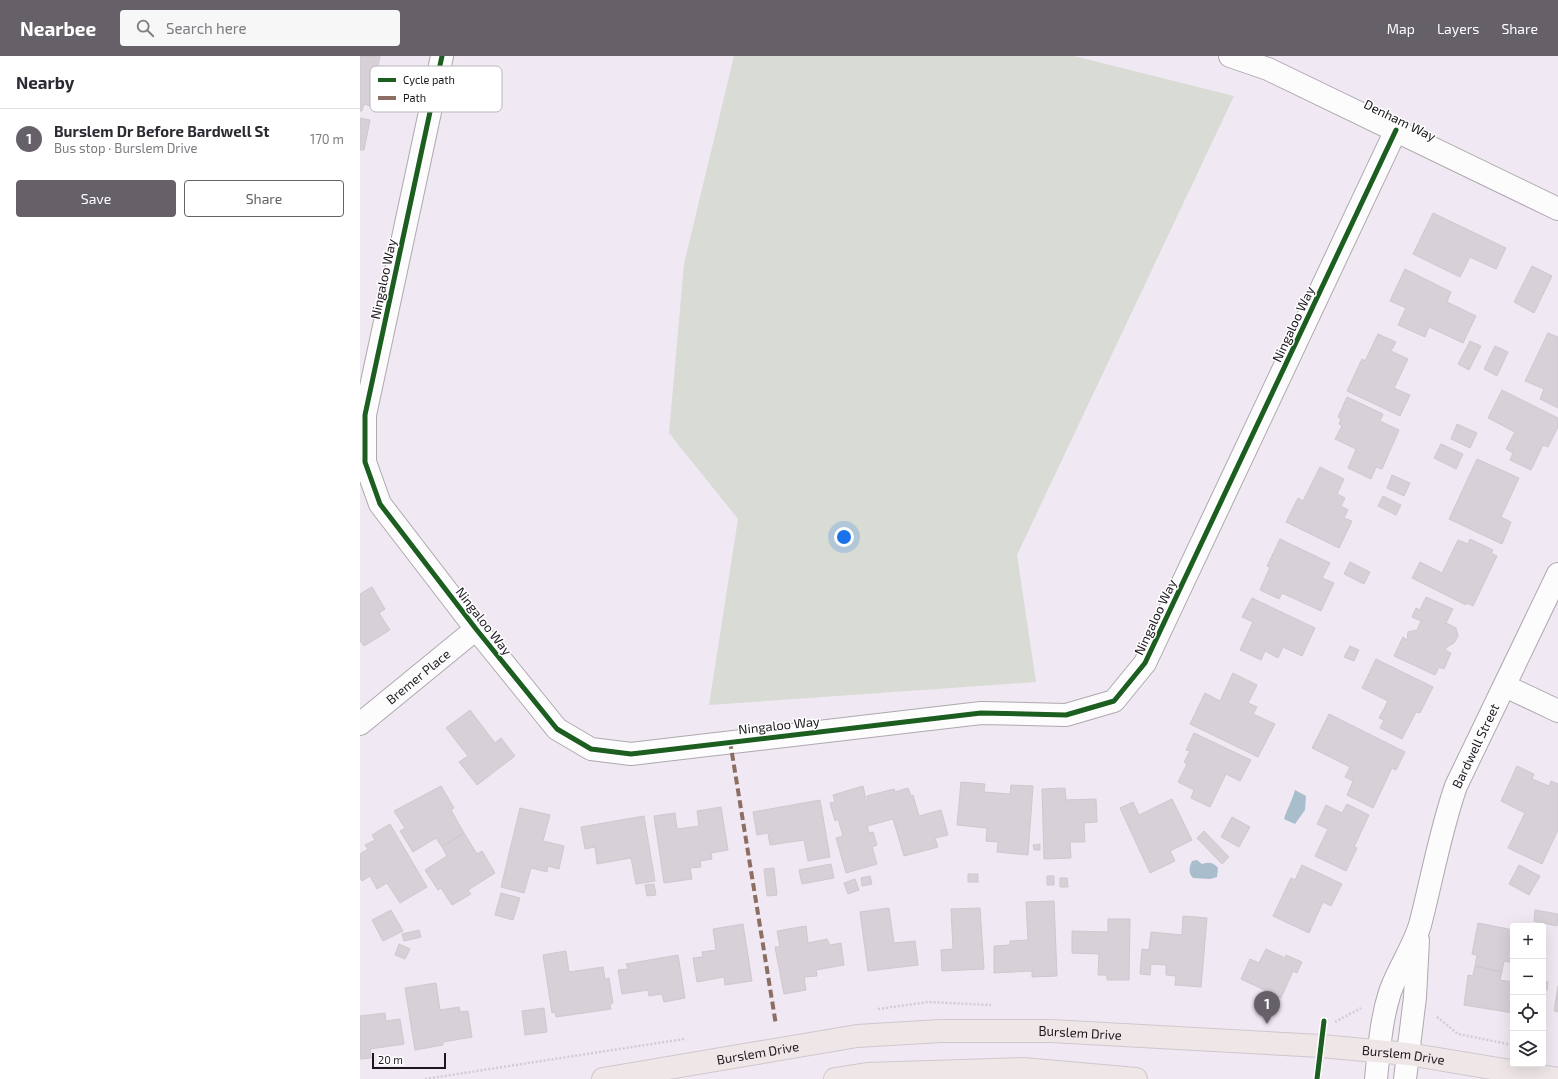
<!DOCTYPE html>
<meta charset="utf-8">
<style>
:root{--surface:#fff;--page:#f7f7f7;--text:#2b2b33;--muted:#7c7c81;--line:#e1e1e2;--accent:#666068}
body{margin:0;font-family:"Exo 2",sans-serif;background:var(--page);color:var(--text)}
.controls{position:absolute;right:12px;bottom:12px;display:grid;overflow:hidden;border-radius:4px;box-shadow:0 4px 16px #0002}
.controls button{width:36px;height:36px;display:grid;place-items:center;padding:0;border:0;border-bottom:1px solid var(--line);background:var(--surface);color:var(--text);font:20px sans-serif}
.scale{position:absolute;left:12px;bottom:10px;width:74px;box-sizing:border-box;padding-left:4px;border:2px solid #1c171d;border-top:0;font-size:11px;line-height:14px;white-space:nowrap;color:#1c171d;-webkit-text-stroke:3px #fff;paint-order:stroke}
.you{position:absolute;left:484px;top:481px;width:14px;height:14px;margin:-10px;border:3px solid #fff;border-radius:50%;background:#1a73e8;box-shadow:0 0 0 6px #1a73e833}
.badge{display:grid;place-items:center;width:26px;height:26px;border-radius:50%;background:var(--accent);color:#fff;font-size:13px;font-weight:700}
.pin{position:absolute;translate:-50% -33px;filter:drop-shadow(0 1px 2px #0008)}
.pin::after{content:'';position:absolute;top:21px;width:14px;height:12px;background:inherit;clip-path:polygon(0 0,100% 0,50% 100%)}
.list{margin:0;padding:0;list-style:none}
h2{display:flex;justify-content:space-between;align-items:center;height:52px;margin:0;padding:0 16px;font-size:17px}
h2 small{font-size:13px;font-weight:400;color:var(--muted)}
.list li{display:grid;grid-template-columns:26px 1fr auto;gap:12px;align-items:center;box-sizing:border-box;height:60px;padding:0 16px;border-top:1px solid var(--line)}
.list b{display:block;font-size:15px;white-space:nowrap}
.list p{margin:0;font-size:13px;white-space:nowrap;color:var(--muted)}
.list em{font-size:13px;font-style:normal;color:var(--muted)}
.actions{display:flex;gap:8px;padding:12px 16px}
.actions a{flex:1;padding:9px 0;border:1px solid var(--accent);border-radius:4px;text-align:center;font-size:14px;color:var(--accent)}
.actions .main{background:var(--accent);color:#fff}
.icon{flex:none;width:22px;height:22px;fill:none;stroke:currentColor;stroke-width:2;stroke-linecap:round;stroke-linejoin:round}
.map{position:relative;flex:none;width:1198px;height:1023px;overflow:hidden}
header{display:flex;align-items:center;gap:24px;box-sizing:border-box;height:56px;padding:0 20px;background:var(--accent);color:#fff}
header strong{font-size:19px}
nav{display:flex;gap:22px;margin-inline-start:auto;font-size:14px}
.search{width:280px;height:36px;background:var(--page);display:flex;align-items:center;gap:10px;box-sizing:border-box;padding:0 14px;border-radius:4px;color:var(--muted);font-size:15px}
main{display:flex}
aside{flex:1;background:var(--surface)}
.map>svg:first-child{display:block}
.green{fill:#d8dcd5}
.water{fill:#a8becc}
.building{fill:#d7d0d7;stroke:#cec8cf}
.lines{fill:none;stroke-linecap:round;stroke-linejoin:round}
.minor-casing{stroke:#aea8af;stroke-width:24}
.tertiary-casing{stroke:#aea8af;stroke-width:24}
.primary-casing{stroke:#ccc9cd;stroke-width:24}
.path{stroke:#d1ced1;stroke-width:2.5;stroke-dasharray:2 2;stroke-linecap:butt}
.minor{stroke:#fdfcfd;stroke-width:22}
.tertiary{stroke:#fdfcfd;stroke-width:22}
.primary{stroke:#efe6e7;stroke-width:22}
.quiet{stroke:#8d6e63;stroke-width:4;stroke-dasharray:8 4;stroke-linecap:butt}
.cycleway-casing{stroke:#fff;stroke-width:8}
.cycleway{stroke:#1b5e20;stroke-width:5}
.labels{text-anchor:middle;dominant-baseline:central;stroke-width:3;stroke-linejoin:round;paint-order:stroke}
.street-label{font-size:13px;fill:#1c171d;stroke:#fff}
.key{fill:#fff;stroke:#bbb9bb;stroke-width:1}
.key-label{font-size:11px;fill:#1c171d}
</style>
<header>
<strong>Nearbee</strong>
<div class="search"><svg class="icon" aria-label="search" viewBox="0 0 24 24"><circle cx="10" cy="10" r="6"/><path d="M15 15l6 6"/></svg>Search here</div>
<nav><a>Map</a><a>Layers</a><a>Share</a></nav>
</header>
<main>
<aside>
<h2>Nearby<small></small></h2>
<ul class="list">
<li><span class="badge">1</span><div><b>Burslem Dr Before Bardwell St</b><p>Bus stop · Burslem Drive</p></div><em>170 m</em></li>
</ul>
<div class="actions"><a class="main">Save</a><a>Share</a></div>
</aside>
<div class="map">
<svg width="1198" height="1023" viewBox="0 0 1198 1023">
<rect width="100%" height="100%" fill="#f0e8f2"/>
<path class="green" d="M374,0H714L874,40L657,499L676,626L349,649L378,463L309,377L324,208Z"/>
<path class="water" d="M935,734L946,740L945,754L935,768L924,763C927,753 932,745 935,734Z
M837,804L842,808C849,806 853,806 858,812L857,821L850,823L833,822C828,816 829,812 832,805Z"/>
<path class="building" d="M0,0H20L10,50L4,48L2,55H0Z
M0,62L10,64L4,94H0Z
M1073,157L1146,192L1136,213L1110,201L1100,221L1053,198Z
M1172,210L1192,220L1174,257L1154,246Z
M1045,213L1091,236L1087,246L1116,260L1103,287L1069,271L1065,281L1038,269L1046,252L1030,245Z
M1188,277L1198,281V352L1180,343L1184,333L1165,325Z
M1018,278L1036,286L1031,295L1048,303L1034,332L1050,339L1040,360L987,335L1002,303L1005,305Z
M1110,285L1121,290L1109,314L1098,308Z
M1135,290L1148,296L1137,320L1124,313Z
M1142,334L1198,362V371L1188,391L1183,389L1171,414L1150,404L1153,397L1146,393L1155,376L1128,362Z
M987,341L1023,358L1020,365L1039,374L1022,413L1016,411L1011,423L988,412L996,393L975,383L982,370L979,368L981,363L978,361Z
M1097,368L1117,377L1110,392L1091,383Z
M1081,388L1103,398L1096,413L1074,402Z
M1117,403L1159,422L1141,461L1151,466L1142,488L1089,463Z
M960,411L984,423L977,438L985,442L981,450L988,454L984,462L992,465L979,492L926,466L938,442L943,445Z
M1032,419L1050,427L1044,440L1027,432Z
M1023,440L1041,449L1036,459L1018,450Z
M920,483L970,507L962,522L974,527L961,555L922,537L919,543L900,534L910,511L907,510Z
M1110,483L1133,494L1131,497L1137,500L1113,550L1107,547L1106,549L1052,522L1060,506L1082,517L1098,484L1108,488Z
M990,506L1010,516L1004,528L984,518Z
M12,531L25,553L19,557L30,574L4,590L0,585V538Z
M1066,541L1093,553L1086,567L1096,572L1098,580L1094,587L1087,591L1085,594L1091,597L1084,613L1079,611L1075,619L1034,600L1043,581L1047,584L1048,576L1057,574L1061,565L1052,561L1056,552L1060,554Z
M892,542L955,572L942,600L923,591L918,602L905,595L901,604L880,594L893,566L882,561Z
M990,590L999,594L994,605L984,601Z
M1016,603L1073,631L1060,657L1056,656L1042,683L1020,672L1024,664L1019,662L1028,645L1002,632Z
M873,617L897,629L888,647L897,651L893,658L915,668L898,701L830,668L845,637L860,645Z
M110,654L135,687L141,682L155,700L117,729L99,706L108,700L86,672Z
M969,658L1045,696L1036,714L1032,712L1013,752L987,739L993,725L985,721L990,711L952,692Z
M834,677L891,704L880,725L866,718L850,751L831,742L834,734L818,726L827,708L824,706L830,695L826,694Z
M1157,710L1174,718L1172,723L1189,730L1191,725L1198,728V774L1182,808L1148,792L1165,757L1141,745Z
M601,726L625,728L624,736L650,738L651,729L673,730L668,799L637,796L638,786L626,785L627,772L597,769Z
M81,730L94,752L91,754L104,777L82,791L76,782L53,796L40,775L45,772L34,755Z
M503,730L506,744H508L507,740L534,733L535,736L548,732L551,740L553,739L559,760L581,754L588,779L575,782L578,791L544,800L533,763L507,770L509,777L513,776L517,789L512,791L517,808L486,817L476,782L483,780L478,763L475,765L470,747L475,746L473,739Z
M705,732L706,744L736,743L737,766L724,767L725,786H710L711,802L684,803L682,733Z
M812,743L832,784L810,795L815,805L790,817L760,752L773,746L779,759Z
M460,744L470,801L448,805L444,784L410,789L408,777L397,779L393,756Z
M987,748L1009,759L994,791L997,792L986,815L955,800L968,773L957,768L966,749L982,757Z
M361,751L368,794L351,797L352,803L340,805L341,811L330,812L332,823L304,827L294,760L315,757L317,773L339,770L337,755Z
M160,752L190,759L183,785L204,790L199,813L188,810L187,816L171,812L164,837L141,831Z
M284,760L295,825L276,828L271,802L237,808L235,791L225,793L221,771Z
M872,761L890,771L879,791L861,781Z
M30,768L67,831L40,847L27,827L17,833L10,820L2,825L0,822V798L8,793L5,789L15,784L12,779Z
M844,775L869,801L862,808L837,782Z
M104,777L117,798L122,795L135,817L108,834L111,838L92,849L81,832L78,834L65,814L87,800L82,791Z
M680,788V794H674L673,789Z
M471,808L474,822L442,828L439,814Z
M942,809L982,828L971,850L963,846L949,877L913,860L931,822L935,824Z
M1159,809L1180,820L1169,839L1149,828Z
M414,812L417,839L407,840L404,813Z
M608,818H618V826H608Z
M510,820L512,828L502,830L501,822Z
M687,820H694V829H687Z
M700,822H707L708,831H700Z
M495,823L499,834L488,838L484,827Z
M294,828L296,839L287,840L285,829Z
M141,837L160,842L153,864L135,859Z
M694,845L697,920L672,921V915L634,917V890L650,889V885L668,884L666,846Z
M529,852L534,887L555,885L558,909L508,915L500,856Z
M620,852L624,913L582,915L581,894L593,893L591,853Z
M31,854L43,875L23,885L12,864Z
M1175,854L1198,858L1197,870L1174,865Z
M823,860L847,862L841,931L815,929L816,920L806,919V909L791,908L790,919L780,918L782,893L789,894L791,876L822,879Z
M748,863H770L769,924H747V919H738L739,898L712,897V875L748,876Z
M1118,867L1153,874V907L1144,905L1142,916L1115,910L1117,899L1112,898Z
M383,868L392,925L365,929L364,921L337,926L333,902L343,901L342,896L356,894L353,873Z
M446,870L448,887L467,883L470,889L481,887L484,909L456,914L457,920L444,921L446,934L424,938L415,891H420L417,875Z
M59,874L61,881L44,885L42,878Z
M39,888L50,893L45,903L35,899Z
M906,893L925,902L926,899L942,906L937,917L933,915L921,942L881,923L890,903L899,907Z
M206,895L209,916L243,911L245,923L249,922L253,947L250,948L251,953L196,961L195,956L192,957L183,899Z
M318,899L325,942L304,946L302,938L289,940L288,934L262,938L258,914L268,913L266,908Z
M1115,910L1142,916L1140,924L1153,926V957L1104,949L1108,919L1113,920Z
M1183,925L1188,926L1187,934L1183,933Z
M76,927L80,954L99,951L100,956L108,955L112,981L83,986V989L55,994L45,932Z
M1198,930V956L1194,955Z
M184,952L187,976L165,979L162,955Z
M25,957L26,965L40,963L44,988L10,993L11,1002L0,1003V960Z"/>
<g class="lines">
<defs>
<g id="minor">
<path d="M82,0L5,359V406L20,448L116,573L197,673L231,693L271,698L621,657L706,659L754,645L785,607L1036,74"/>
<path d="M870,0L908,13L1198,153"/>
<path d="M1145,630L1198,655"/>
<path id="s1" d="M0,668L116,573"/>
</g>
<g id="tertiary">
<path id="s2" d="M1016,1023C1019,994 1021,964 1030,936C1038,913 1053,892 1060,869C1072,823 1080,776 1096,730L1198,518"/>
<path d="M1045,1023L1055,941L1058,884"/>
</g>
<g id="primary">
<path id="s3" d="M243,1023L497,980L581,975H691L961,990L1048,998L1198,1023"/>
<path d="M475,1023L507,1018L663,1013L776,1023"/>
</g>
</defs>
<use href="#minor" class="minor-casing"/>
<use href="#tertiary" class="tertiary-casing"/>
<use href="#primary" class="primary-casing"/>
<path class="path" d="M518,953L568,946L631,949
M1077,961L1098,978L1153,989
M975,966L1001,952
M65,1023L324,983"/>
<use href="#minor" class="minor"/>
<use href="#tertiary" class="tertiary"/>
<use href="#primary" class="primary"/>
<path class="quiet" d="M370,685L416,969"/>
<defs>
<path id="cycleway" d="M82,0L5,359V406L20,448L116,573L197,673L231,693L271,698L621,657L706,659L754,645L785,607L1036,74
M957,1023L964,965"/>
</defs>
<use href="#cycleway" class="cycleway-casing"/>
<use href="#cycleway" class="cycleway"/>
</g>
<g class="labels">
<g class="street-label">
<text transform="translate(1040 64) rotate(26)">Denham Way</text>
<text transform="translate(23 223) rotate(-78)">Ningaloo Way</text>
<text transform="translate(933 268) rotate(-65)">Ningaloo Way</text>
<text transform="translate(795 561) rotate(-65)">Ningaloo Way</text>
<text transform="translate(124 565) rotate(52)">Ningaloo Way</text>
<text stroke="none"><textPath href="#s1" startOffset="75">Bremer Place</textPath></text>
<text transform="translate(419 669) rotate(-6)">Ningaloo Way</text>
<text stroke="none"><textPath href="#s2" startOffset="350">Bardwell Street</textPath></text>
<text stroke="none"><textPath href="#s3" startOffset="481">Burslem Drive</textPath></text>
<text stroke="none"><textPath href="#s3" startOffset="157">Burslem Drive</textPath></text>
<text stroke="none"><textPath href="#s3" startOffset="805">Burslem Drive</textPath></text>
</g>
</g>
<rect x="10" y="10" width="132" height="46" rx="6" class="key"/>
<rect x="18" y="22" width="18" height="4" fill="#1b5e20"/>
<rect x="18" y="40" width="18" height="4" fill="#8d6e63"/>
<g class="key-label">
<text x="43" y="28">Cycle path</text>
<text x="43" y="46">Path</text>
</g>
</svg>
<div class="controls">
<button>+</button>
<button>−</button>
<button><svg class="icon" aria-label="locate" viewBox="0 0 24 24"><circle cx="12" cy="12" r="6"/><path d="M12 2v4M12 18v4M2 12h4M18 12h4"/></svg></button>
<button><svg class="icon" aria-label="layers" viewBox="0 0 24 24"><path d="M12 4l9 5-9 5-9-5zM3 14l9 5 9-5"/></svg></button>
</div>
<div class="scale">20 m</div>
<div class="you"></div>
<div class="pin badge" style="left:907px;top:968px">1</div>
</div>
</main>
